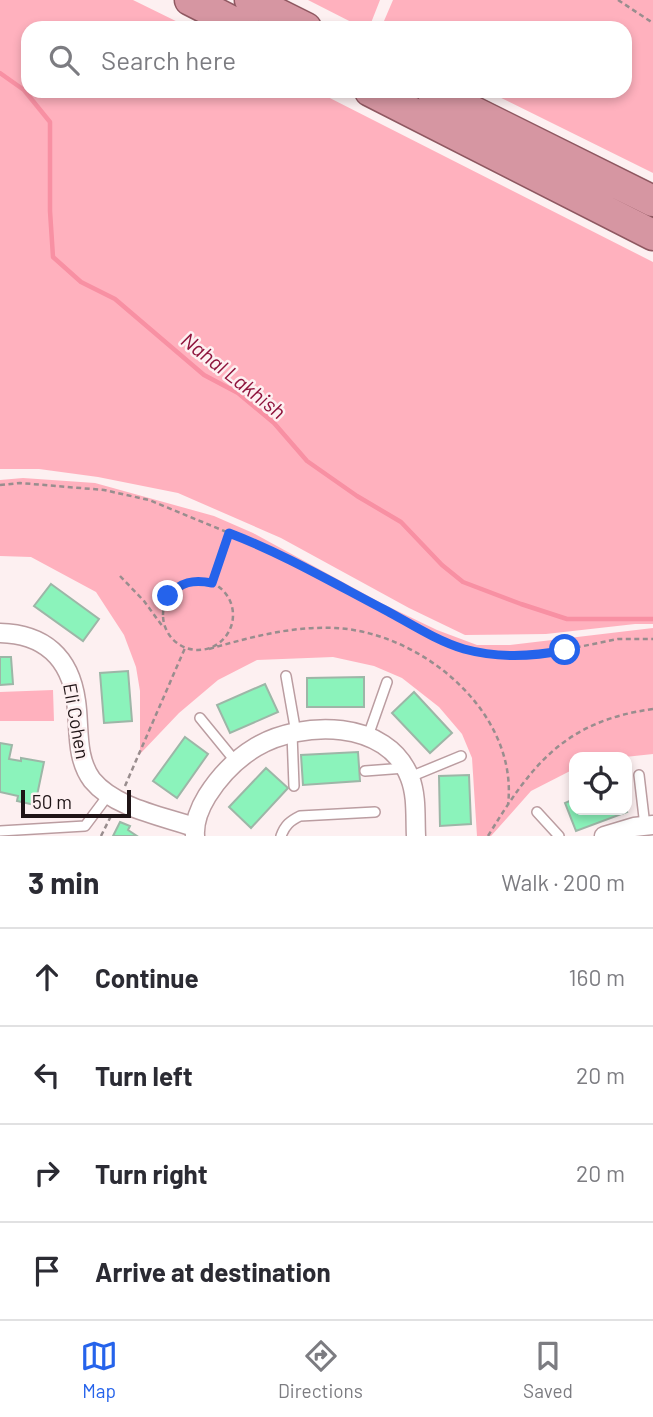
<!DOCTYPE html>
<meta charset="utf-8">
<style>
:root{--surface:#fff;--page:#f7f7f7;--text:#2b2b33;--muted:#7c7c81;--line:#e1e1e2;--accent:#2563eb}
body{margin:0;font-family:Barlow,sans-serif;background:var(--page);color:var(--text)}
.controls{position:absolute;right:21px;bottom:21px;display:grid;overflow:hidden;border-radius:14px;box-shadow:0 4px 10px #0003}
.controls button{width:63px;height:63px;display:grid;place-items:center;padding:0;border:0;border-bottom:2px solid var(--line);background:var(--surface);color:var(--text);font:35px sans-serif}
.scale{position:absolute;left:21px;bottom:18px;width:110px;box-sizing:border-box;padding-left:7px;border:4px solid #1f1416;border-top:0;font-size:19px;line-height:24px;white-space:nowrap;color:#1f1416;-webkit-text-stroke:5px #fdf0f1;paint-order:stroke}
.stop{position:absolute;width:21px;height:21px;margin:-16px;border:5px solid #2563eb;border-radius:50%;background:#fff}
.stop.end{background:#2563eb;border-color:#fff;box-shadow:0 2px 7px #0008}
.list{margin:0;padding:0;list-style:none}
h2{display:flex;justify-content:space-between;align-items:center;height:91px;margin:0;padding:0 28px;font-size:30px}
h2 small{font-size:23px;font-weight:400;color:var(--muted)}
.list li{display:grid;grid-template-columns:46px 1fr auto;gap:21px;align-items:center;box-sizing:border-box;height:98px;padding:0 28px;border-top:2px solid var(--line)}
.list b{display:block;font-size:26px;white-space:nowrap}
.list em{font-size:23px;font-style:normal;color:var(--muted)}
.icon{flex:none;width:38px;height:38px;fill:none;stroke:currentColor;stroke-width:2;stroke-linecap:round;stroke-linejoin:round}
.map{position:relative;flex:none;width:653px;height:836px;overflow:hidden}
.search{position:absolute;background:var(--surface);box-shadow:0 4px 10px #0003;left:21px;right:21px;top:21px;height:77px;display:flex;align-items:center;gap:18px;box-sizing:border-box;padding:0 24px;border-radius:21px;color:var(--muted);font-size:26px}
.sheet{height:483px;background:var(--surface)}
nav{display:flex;justify-content:space-around;align-items:center;box-sizing:border-box;height:98px;border-top:2px solid var(--line);background:var(--surface);font-size:19px;color:var(--muted)}
nav a{display:grid;justify-items:center;gap:4px}
nav .on{color:var(--accent)}
.map>svg:first-child{display:block}
.green{fill:#ffb1be}
.lines{fill:none;stroke-linecap:round;stroke-linejoin:round}
.stream{stroke:#f890a3;stroke-width:4.5}
.building{fill:#8bf3bb;stroke:#9db6a7;stroke-width:2}
.service-casing{stroke:#bb9da1;stroke-width:12}
.minor-casing{stroke:#bb9da1;stroke-width:21}
.trunk-casing{stroke:#8f5861;stroke-width:33}
.path{stroke:#998d8e;stroke-width:2.5;stroke-dasharray:5 3.5;stroke-linecap:butt}
.service{stroke:#fff;stroke-width:9}
.minor{stroke:#fff;stroke-width:18}
.trunk{stroke:#d696a2;stroke-width:30}
.route{stroke:#2563eb;stroke-width:9}
.labels{text-anchor:middle;dominant-baseline:central;stroke-width:5;stroke-linejoin:round;paint-order:stroke}
.street-label{font-size:19px;fill:#1f1416;stroke:#fdf0f1}
.water-label{font-size:21px;font-style:italic;fill:#8e133c;stroke:#fdf0f1}
</style>
<div class="map">
<svg width="653" height="836" viewBox="0 0 653 836">
<rect width="100%" height="100%" fill="#fdf0f1"/>
<path class="green" d="M0,0H133L190,28H28V91H316L653,262V624H635L546,634L465,635L409,608L281,538L178,493L98,477L39,469H0Z
M308,0H380L369,28H363Z
M393,0H653V173L487,91H625V28H381Z
M23,478L95,483L214,516L253,533L383,604L437,630L477,645H510L653,628V754L625,757H574V769L531,791L491,836H477L472,758L462,734L439,707L402,678L374,666L333,657L257,660L218,680L179,713L140,754V691L136,667L124,635L96,592L31,557L0,556V480Z
M53,690L54,721H0V692Z"/>
<g class="lines">
<path class="stream" d="M0,73L24,90L50,122V211L53,257L81,282L115,299L204,375L238,393L274,423L307,461L357,496L401,522L442,565L463,582L521,604L567,619H653"/>
</g>
<path class="building" d="M51,584L99,619L83,641L34,606Z
M0,657H11L13,684L0,685Z
M128,671L132,721L104,723L100,673Z
M364,677V707H307V678Z
M265,684L278,712L230,733L217,705Z
M414,692L452,733L430,753L392,713Z
M185,737L208,754L177,798L153,781Z
M0,743L12,745L9,759L21,761V758L44,762L35,805L17,801L18,796L0,792Z
M358,752L360,781L303,785L301,755Z
M266,768L288,788L251,828L229,807Z
M469,775L471,824L440,826L439,776Z
M574,799V810H626L627,812L576,831L565,803Z
M120,822L130,826L128,830L137,836H113Z"/>
<g class="lines">
<defs>
<path id="service" d="M286,676L296,733
M200,718L236,762
M292,734L294,786
M368,736L387,682
M365,771L405,768
M639,775L645,826
M410,777L461,756
M537,812L559,836
M0,831L85,826L109,794
M281,836C285,825 290,821 300,816L375,812"/>
<path id="minor" d="M0,633C44,634 70,657 76,701C80,727 75,757 92,780C115,808 162,816 194,827
M195,836C194,821 199,809 207,796C219,777 236,759 256,747C302,720 388,719 410,778C417,796 415,817 416,836
M604,836L634,827L653,825"/>
<path id="trunk" d="M190,0L245,28
M250,0L306,28
M370,91L653,235
M432,91L653,201"/>
</defs>
<use href="#service" class="service-casing"/>
<use href="#minor" class="minor-casing"/>
<use href="#trunk" class="trunk-casing"/>
<path class="path" d="M618,0L653,23
M0,485L20,483L104,490L149,500L268,549L409,623L463,648L511,656L539,655L618,639H653
M120,576L144,601L163,627
M163 615a35 35 0 1 1 70 0a35 35 0 1 1-70 0Z
M212,583L229,533
M209,649C251,637 291,626 335,628C422,632 519,713 508,805
M125,786L185,648
M101,836L112,814
M488,836C532,764 565,721 653,709"/>
<use href="#service" class="service"/>
<use href="#minor" class="minor"/>
<use href="#trunk" class="trunk"/>
</g>
<g class="lines">
<path class="route" d="M168,596C181,582 193,579 212,583L229,533C284,554 335,584 387,611C411,624 437,641 464,649C497,658 531,657 565,650"/>
</g>
<g class="labels">
<g class="street-label">
<text transform="translate(77 721) rotate(80)">Eli Cohen</text>
</g>
<g class="water-label">
<text transform="translate(234 375) rotate(38)">Nahal Lakhish</text>
</g>
</g>
</svg>
<div class="controls">
<button><svg class="icon" aria-label="locate" viewBox="0 0 24 24"><circle cx="12" cy="12" r="6"/><path d="M12 2v4M12 18v4M2 12h4M18 12h4"/></svg></button>
</div>
<div class="scale">50 m</div>
<div class="stop" style="left:565px;top:650px"></div>
<div class="stop end" style="left:168px;top:596px"></div>
<div class="search"><svg class="icon" aria-label="search" viewBox="0 0 24 24"><circle cx="10" cy="10" r="6"/><path d="M15 15l6 6"/></svg>Search here</div>
</div>
<section class="sheet">
<h2>3 min<small>Walk · 200 m</small></h2>
<ul class="list">
<li><svg class="icon" aria-label="ahead" viewBox="0 0 24 24"><path d="M12 20V5M6 11l6-6 6 6"/></svg><div><b>Continue</b></div><em>160 m</em></li>
<li><svg class="icon" aria-label="left" viewBox="0 0 24 24"><path d="M17 20v-9H6M10 6l-5 5 5 5"/></svg><div><b>Turn left</b></div><em>20 m</em></li>
<li><svg class="icon" aria-label="right" viewBox="0 0 24 24"><path d="M7 20v-9h11M14 6l5 5-5 5"/></svg><div><b>Turn right</b></div><em>20 m</em></li>
<li><svg class="icon" aria-label="arrive" viewBox="0 0 24 24"><path d="M6 21V4h12l-3 4 3 4H6"/></svg><div><b>Arrive at destination</b></div></li>
</ul>
</section>
<nav>
<a class="on"><svg class="icon" aria-label="map" viewBox="0 0 24 24"><path d="M3 6l6-2 6 2 6-2v14l-6 2-6-2-6 2zM9 4v14M15 6v14"/></svg>Map</a>
<a><svg class="icon" aria-label="directions" viewBox="0 0 24 24"><path d="M12 3l9 9-9 9-9-9zM9 14v-3h6M13 9l2 2-2 2"/></svg>Directions</a>
<a><svg class="icon" aria-label="saved" viewBox="0 0 24 24"><path d="M7 4h10v16l-5-4-5 4z"/></svg>Saved</a>
</nav>
